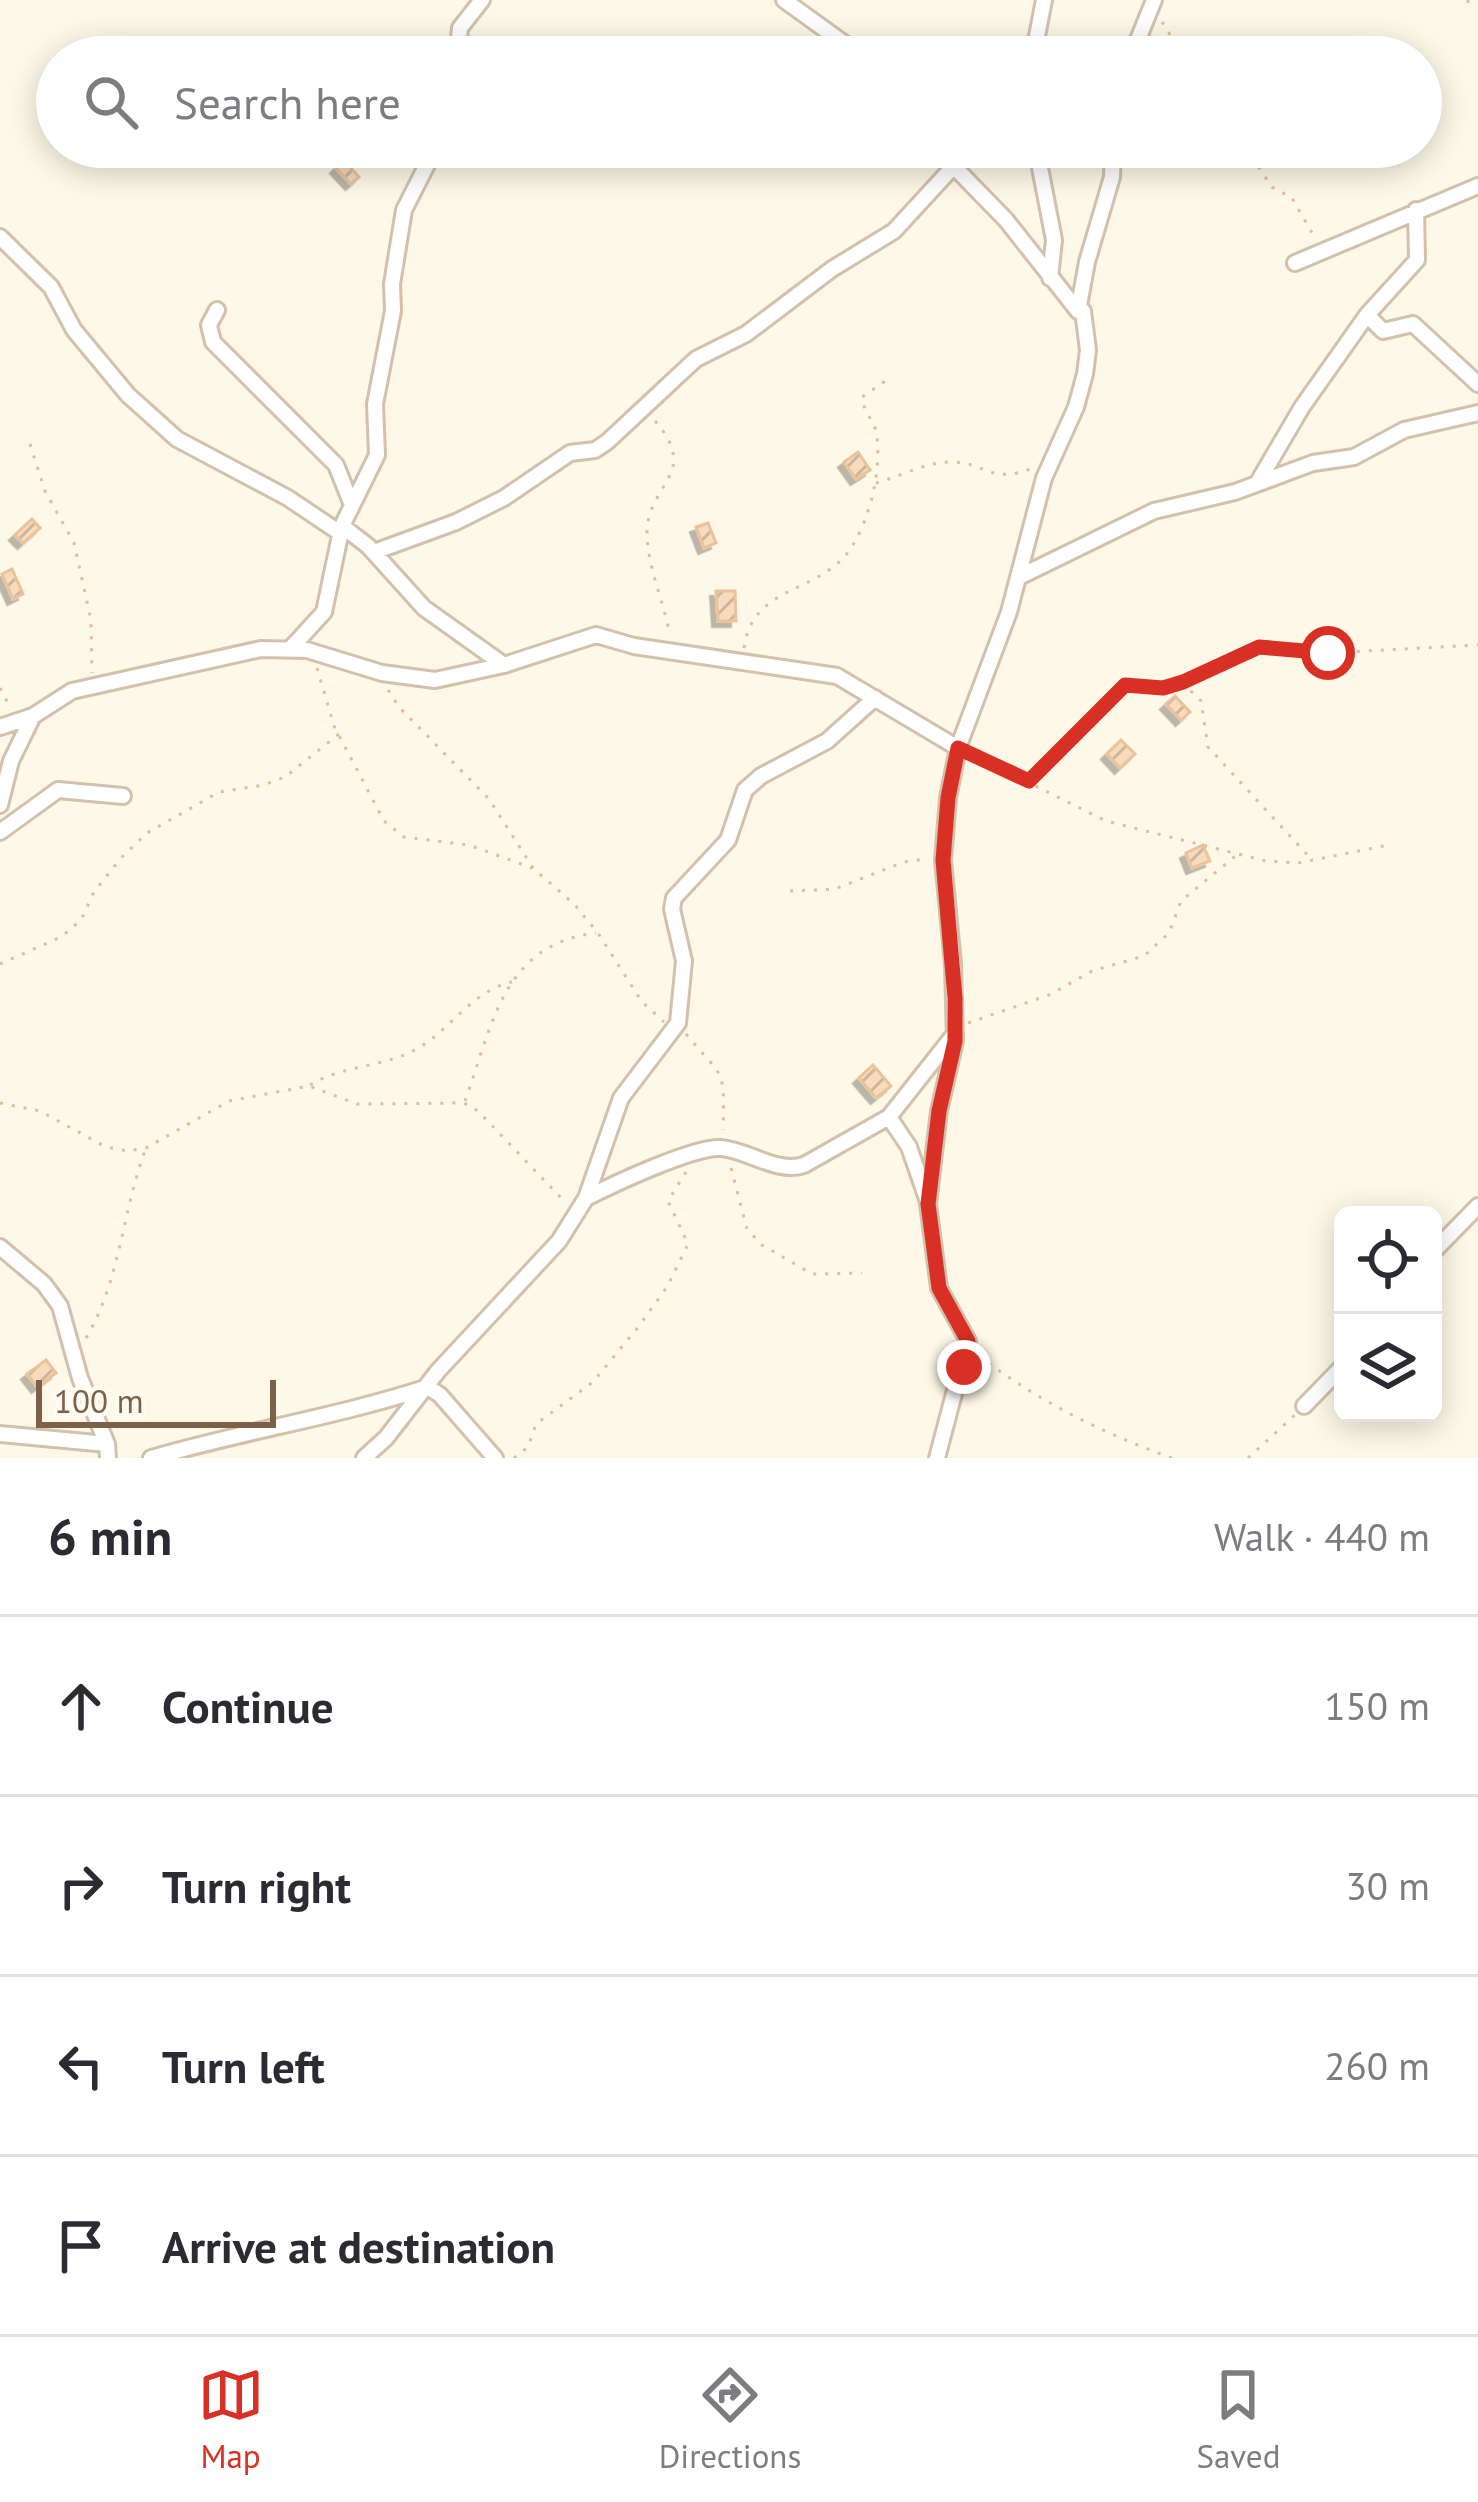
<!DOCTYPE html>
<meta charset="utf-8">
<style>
:root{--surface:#fff;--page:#f7f7f7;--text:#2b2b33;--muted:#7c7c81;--line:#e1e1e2;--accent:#d93025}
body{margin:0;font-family:"PT Sans",sans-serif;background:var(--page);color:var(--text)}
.controls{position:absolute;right:36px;bottom:36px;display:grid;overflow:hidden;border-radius:18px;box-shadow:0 6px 30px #0003}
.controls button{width:108px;height:108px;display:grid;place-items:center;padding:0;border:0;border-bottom:3px solid var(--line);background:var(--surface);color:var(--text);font:60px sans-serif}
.scale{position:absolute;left:36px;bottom:30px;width:240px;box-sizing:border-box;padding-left:12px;border:6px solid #7c6148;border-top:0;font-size:33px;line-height:42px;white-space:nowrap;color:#7c6148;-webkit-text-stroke:9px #fffbf0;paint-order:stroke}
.stop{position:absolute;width:36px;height:36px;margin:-27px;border:9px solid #d93025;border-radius:50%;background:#fff}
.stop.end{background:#d93025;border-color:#fff;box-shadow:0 3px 12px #0008}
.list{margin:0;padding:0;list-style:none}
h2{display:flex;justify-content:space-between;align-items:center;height:156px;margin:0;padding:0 48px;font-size:51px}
h2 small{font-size:39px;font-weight:400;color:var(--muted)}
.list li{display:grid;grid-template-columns:78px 1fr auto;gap:36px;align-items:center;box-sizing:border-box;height:180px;padding:0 48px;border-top:3px solid var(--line)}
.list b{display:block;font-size:45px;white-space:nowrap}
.list em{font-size:39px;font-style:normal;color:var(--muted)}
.icon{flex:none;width:66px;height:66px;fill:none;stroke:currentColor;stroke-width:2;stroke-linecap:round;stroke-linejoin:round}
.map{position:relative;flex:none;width:1478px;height:1458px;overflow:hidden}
.search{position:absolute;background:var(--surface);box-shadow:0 6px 30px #0003;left:36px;right:36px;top:36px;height:132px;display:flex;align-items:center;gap:30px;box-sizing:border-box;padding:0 42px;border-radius:66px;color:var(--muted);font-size:45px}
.sheet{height:876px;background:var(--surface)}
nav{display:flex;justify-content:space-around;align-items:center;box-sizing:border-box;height:168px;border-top:3px solid var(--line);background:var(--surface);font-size:33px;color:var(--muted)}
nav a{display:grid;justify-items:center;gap:6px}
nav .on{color:var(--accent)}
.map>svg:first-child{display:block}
.building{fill:url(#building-hatch);stroke:#ebc39b;stroke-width:3;filter:url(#shadow)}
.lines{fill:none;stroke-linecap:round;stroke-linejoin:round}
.minor-casing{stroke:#d3c1ab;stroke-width:20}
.path{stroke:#ddbe9e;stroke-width:3;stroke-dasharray:3 9;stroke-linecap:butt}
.minor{stroke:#fff;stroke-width:14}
.route{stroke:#d93025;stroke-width:15}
</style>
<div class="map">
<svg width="1478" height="1458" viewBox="0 0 1478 1458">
<defs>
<pattern id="building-hatch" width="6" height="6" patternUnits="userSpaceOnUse" patternTransform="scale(3)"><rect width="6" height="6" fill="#f7dbbc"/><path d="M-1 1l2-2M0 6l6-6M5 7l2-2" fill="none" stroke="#cdb59b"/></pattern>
<filter id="shadow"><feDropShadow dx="-5.5" dy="5.5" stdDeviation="0" flood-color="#0004"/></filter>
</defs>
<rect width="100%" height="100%" fill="#fef8e8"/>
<path class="building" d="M344,160L359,177L351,184L336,168Z
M858,452L870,470L856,479L844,462Z
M32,519L40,528L23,543L15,535Z
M708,523L716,543L704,548L696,527Z
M12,569L23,594L13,599L2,574Z
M716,591H735L736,621H718Z
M1175,696L1190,712L1181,720L1166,704Z
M1121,740L1135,754L1120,768L1107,754Z
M1203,845L1210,861L1192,868L1186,853Z
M873,1065L891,1086L876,1098L859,1078Z
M46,1360L56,1373L37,1387L27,1374Z"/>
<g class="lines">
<defs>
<path id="minor" d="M784,0L863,57
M457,57L460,28L482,0
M1033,57L1044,0
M1131,57L1154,0
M935,147L1006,220L1078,311
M1036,147L1054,240L1050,278
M0,237L51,287L74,330L128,395L177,439L288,498L340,533
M1295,263L1478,186
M217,310L209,325L213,342L336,465L352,505
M1367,315L1383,331L1413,324L1478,384
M1258,482L1302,407L1367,315L1417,260L1416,210
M342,526L368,546L424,608L504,665
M374,552L456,522L504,498L570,453L595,450L607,442L696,359L746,334L832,269L894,231L952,168
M1019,577L1154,511L1235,492L1313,463L1354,457L1404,430L1478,413
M291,648L324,612L342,526L377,455L375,404L393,311L392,284L404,210L436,147
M0,727L33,716L72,691L261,649L307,650L382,673L435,680L504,665L596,635L634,646L837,676L958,748
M0,805L11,761L33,716
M0,832L58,790L123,796
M889,1117L909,1147L927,1199
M586,1198C612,1185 694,1146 721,1148C748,1150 777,1174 804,1165L889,1117L953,1036
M0,1247L44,1284L60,1306L80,1378L107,1444L108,1458
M1433,1252L1478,1206
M1304,1406L1343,1366
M0,1434L107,1444
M151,1458C243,1431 337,1417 428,1387L440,1395L495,1458
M364,1458L386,1438L438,1371L559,1241L586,1198L621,1098L678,1023L684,961L672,909L674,898L728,840L745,790L761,776L827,741L875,698
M937,1458L968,1341L939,1288L928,1204L939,1111L955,1041L953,964L943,860L948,798L958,748L1009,612L1044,478L1076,407L1085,374L1088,350L1083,311H1078L1087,262L1112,177L1113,147"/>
</defs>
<use href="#minor" class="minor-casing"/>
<path class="path" d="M1468,0L1469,12
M1162,22L1184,57
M1245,147L1272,187L1292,198L1315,238
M655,421C701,474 647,484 647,533C647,565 664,603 670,635
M30,444L45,491L74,543L91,620L92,673
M876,483C899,477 926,462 950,462C987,462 989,485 1033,468
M744,648C752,588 810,594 844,557C857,543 868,515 872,497C877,480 880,448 876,431C872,418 863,411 862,397L887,380
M317,668L334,726L384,821L404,837L469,845L532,868
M1185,682L1259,647L1328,653L1478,645
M0,688L10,707
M388,690L399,707L489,799L533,868L574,904L598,933L642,1002L664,1022
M971,754L1106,821L1266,861L1298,863L1384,846
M1030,780L1125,685L1163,688L1183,683L1201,701L1208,747L1313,861
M790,891L835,889L904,862L926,859
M0,964L61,937L81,920L94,892L121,858L147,833L219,792L264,785L285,777L339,734
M968,1023L1049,995L1092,971L1144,956L1169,933L1181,901L1239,853
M686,1034C724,1080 725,1066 723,1130
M310,1085C344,1064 385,1068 418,1048C452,1029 471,991 512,982
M465,1101C492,1027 502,944 596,933
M0,1103L40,1111L106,1147L128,1151L146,1148L229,1101L309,1086L357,1104L464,1103L478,1111L565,1202
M731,1168L747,1229L762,1245L812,1274L862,1273
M86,1338C121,1279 122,1211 146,1148
M979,1356C1038,1401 1102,1433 1172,1458
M514,1458L528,1447L536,1424L593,1382L639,1326L667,1287L688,1244L668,1201L686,1172
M1248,1458L1295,1415"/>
<use href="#minor" class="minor"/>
</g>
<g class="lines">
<path class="route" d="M964,1367L968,1341L939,1288L928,1204L939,1111L955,1041V998L943,860L948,798L958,748L1029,781L1125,685L1163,688L1183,682L1259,647L1328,653"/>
</g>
</svg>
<div class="controls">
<button><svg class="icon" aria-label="locate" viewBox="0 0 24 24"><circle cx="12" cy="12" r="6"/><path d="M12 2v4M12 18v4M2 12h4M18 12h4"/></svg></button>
<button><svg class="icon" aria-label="layers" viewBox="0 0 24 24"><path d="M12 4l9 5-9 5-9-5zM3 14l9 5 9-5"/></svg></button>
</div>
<div class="scale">100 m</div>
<div class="stop" style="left:1328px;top:653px"></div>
<div class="stop end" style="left:964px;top:1367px"></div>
<div class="search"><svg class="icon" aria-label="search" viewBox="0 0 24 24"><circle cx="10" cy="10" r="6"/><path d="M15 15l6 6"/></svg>Search here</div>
</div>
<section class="sheet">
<h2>6 min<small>Walk · 440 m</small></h2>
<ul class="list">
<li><svg class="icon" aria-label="ahead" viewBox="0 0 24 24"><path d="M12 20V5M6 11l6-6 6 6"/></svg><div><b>Continue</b></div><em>150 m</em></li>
<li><svg class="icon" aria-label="right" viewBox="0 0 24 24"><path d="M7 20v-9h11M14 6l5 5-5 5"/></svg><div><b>Turn right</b></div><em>30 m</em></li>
<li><svg class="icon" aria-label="left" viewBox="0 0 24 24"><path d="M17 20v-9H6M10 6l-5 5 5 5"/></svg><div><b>Turn left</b></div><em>260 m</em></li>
<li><svg class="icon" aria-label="arrive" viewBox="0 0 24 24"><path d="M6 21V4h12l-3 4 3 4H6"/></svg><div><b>Arrive at destination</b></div></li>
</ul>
</section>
<nav>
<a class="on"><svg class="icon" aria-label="map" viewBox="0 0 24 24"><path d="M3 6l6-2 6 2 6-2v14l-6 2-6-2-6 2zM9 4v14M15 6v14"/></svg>Map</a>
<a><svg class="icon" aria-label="directions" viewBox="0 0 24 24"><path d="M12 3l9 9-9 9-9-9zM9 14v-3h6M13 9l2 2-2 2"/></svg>Directions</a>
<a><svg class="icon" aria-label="saved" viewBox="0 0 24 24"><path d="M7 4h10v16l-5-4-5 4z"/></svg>Saved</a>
</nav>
